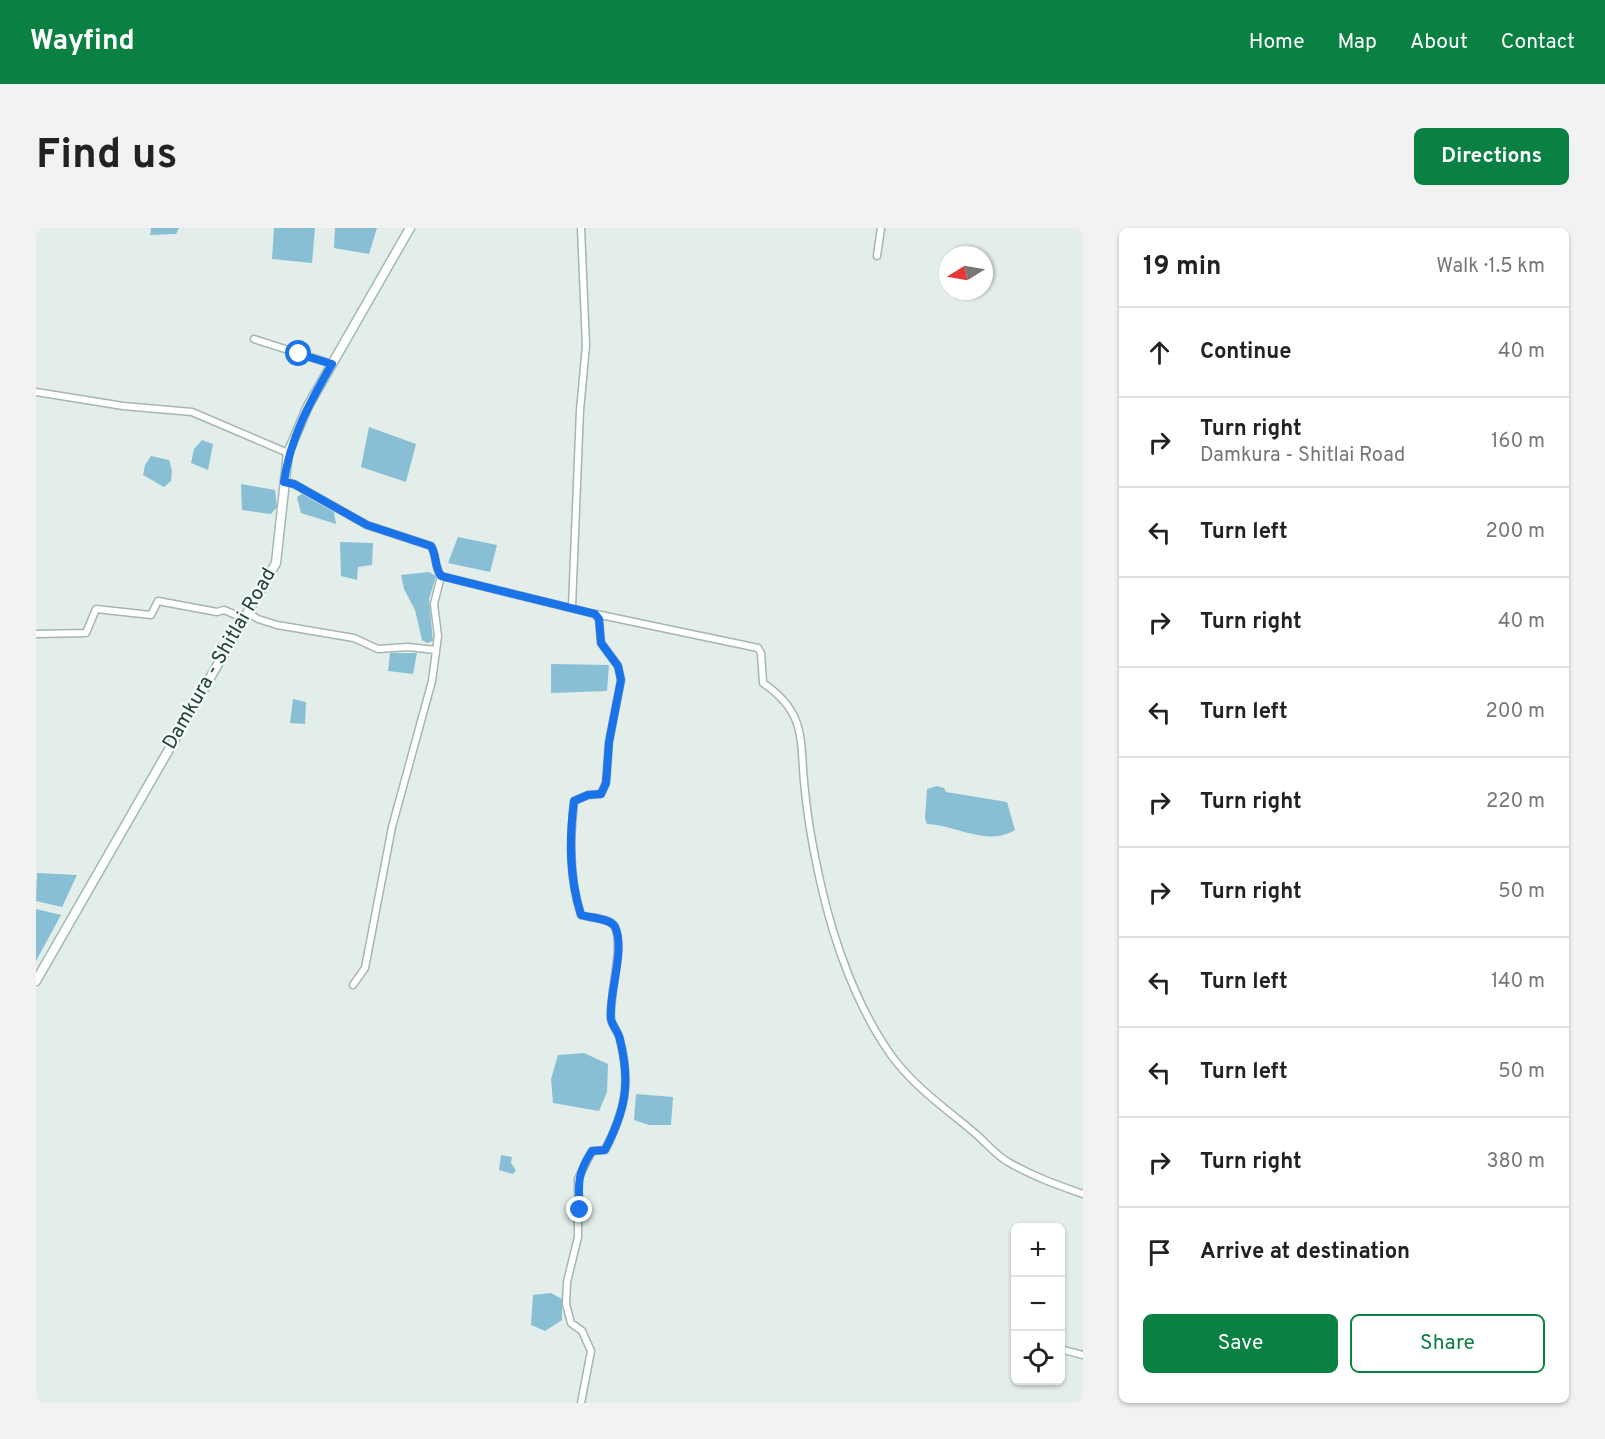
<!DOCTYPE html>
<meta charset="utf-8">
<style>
:root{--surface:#fff;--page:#f2f2f2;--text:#222;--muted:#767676;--line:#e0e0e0;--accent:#0b8043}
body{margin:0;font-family:Overpass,sans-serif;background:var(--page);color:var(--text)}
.controls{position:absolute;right:18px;bottom:18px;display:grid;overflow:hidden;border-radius:9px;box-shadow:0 2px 4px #0004}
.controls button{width:54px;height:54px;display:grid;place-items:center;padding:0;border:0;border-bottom:2px solid var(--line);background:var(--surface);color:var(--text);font:30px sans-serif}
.compass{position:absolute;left:903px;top:18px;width:54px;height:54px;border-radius:50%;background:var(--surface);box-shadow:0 2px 4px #0004;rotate:259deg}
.stop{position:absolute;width:18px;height:18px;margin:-14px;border:4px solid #1a73e8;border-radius:50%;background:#fff}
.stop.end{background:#1a73e8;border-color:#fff;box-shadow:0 2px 6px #0008}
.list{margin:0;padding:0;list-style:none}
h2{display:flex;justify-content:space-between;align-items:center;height:78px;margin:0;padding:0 24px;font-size:26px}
h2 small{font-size:20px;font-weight:400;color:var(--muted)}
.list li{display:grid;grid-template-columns:39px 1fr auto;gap:18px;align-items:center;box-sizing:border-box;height:90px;padding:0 24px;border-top:2px solid var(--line)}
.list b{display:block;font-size:22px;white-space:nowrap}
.list p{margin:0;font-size:20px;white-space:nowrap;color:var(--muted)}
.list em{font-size:20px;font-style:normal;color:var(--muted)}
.actions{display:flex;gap:12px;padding:18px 24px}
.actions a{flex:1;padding:14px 0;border:2px solid var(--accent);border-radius:9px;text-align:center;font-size:21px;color:var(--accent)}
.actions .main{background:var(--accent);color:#fff}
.icon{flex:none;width:33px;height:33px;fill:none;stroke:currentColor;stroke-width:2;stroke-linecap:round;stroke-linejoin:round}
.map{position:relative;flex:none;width:1047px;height:1175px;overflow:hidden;border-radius:9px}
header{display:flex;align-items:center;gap:36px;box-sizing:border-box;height:84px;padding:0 30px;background:var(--accent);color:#fff}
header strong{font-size:28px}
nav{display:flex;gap:33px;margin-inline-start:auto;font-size:21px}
.intro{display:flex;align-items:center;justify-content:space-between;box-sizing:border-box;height:144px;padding:0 36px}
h1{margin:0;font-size:42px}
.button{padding:15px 27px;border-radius:9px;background:var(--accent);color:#fff;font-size:21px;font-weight:700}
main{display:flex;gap:36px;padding:0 36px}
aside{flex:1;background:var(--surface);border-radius:9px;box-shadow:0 2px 4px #0004}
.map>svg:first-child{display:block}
.water{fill:#88bfd5}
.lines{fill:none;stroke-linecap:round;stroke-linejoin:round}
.street-casing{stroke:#a5b6b2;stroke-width:9}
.secondary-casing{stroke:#a0bab4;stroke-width:11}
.street{stroke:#fff;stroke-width:6}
.secondary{stroke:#fff;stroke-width:8}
.route{stroke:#1a73e8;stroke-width:8}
.labels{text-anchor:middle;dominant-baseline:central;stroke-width:4.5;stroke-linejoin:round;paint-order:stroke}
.street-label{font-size:20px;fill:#21403c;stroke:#f4faf7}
</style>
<header>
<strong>Wayfind</strong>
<nav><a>Home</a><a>Map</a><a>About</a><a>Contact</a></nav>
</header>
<div class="intro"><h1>Find us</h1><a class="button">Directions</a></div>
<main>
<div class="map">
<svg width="1047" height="1175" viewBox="0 0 1047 1175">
<rect width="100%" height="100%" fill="#e3edea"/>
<path class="water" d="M115,0H143L140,6L114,7Z
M238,0H279L276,35L236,31Z
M299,0H341L333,26L298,20Z
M333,199L380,216L370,254L325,239Z
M166,212L177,216L172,242L155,235L158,221Z
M115,228L133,232L136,242L135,253L128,259L107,247L109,237Z
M205,256L239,262L241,279L235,286L206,282Z
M266,266L298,284L300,296L265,285L261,269Z
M422,309L461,317L454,344L412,335Z
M304,314L337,315L336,337L322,339L321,352L305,348Z
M393,344L400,348L393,371L397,413L391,415L386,412L379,382L368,361L365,347Z
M354,425H381L377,446L352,443Z
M515,436L573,437L571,463L515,465Z
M257,471L270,474L269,496L254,495Z
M901,558L908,560L910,564L971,574L979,602C951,619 920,597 891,596L889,590L891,561Z
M1,645L41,647L26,679L0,673Z
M0,681L25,687L0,733Z
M548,825L572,836L571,864L563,883L517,875L515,851L522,827Z
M600,866L637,869L635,897H613L598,892Z
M465,927L476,929L475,935L480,942L477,946L463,942Z
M515,1065L526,1071V1092L509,1103L495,1097L497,1067Z"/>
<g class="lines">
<defs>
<path id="street" d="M841,28L845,0
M218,111L296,136
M0,164L87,178L156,184L252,225
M248,254L258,256L331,297L395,318C401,328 398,338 405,348L559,386L563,391L565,415L582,438L585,452L573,514L570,555L565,566L552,567L538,573C534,612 533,650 545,687C554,690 575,690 579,699C588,719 573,768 575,791C576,798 583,804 584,812C595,855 589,883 569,922L556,923L542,951V1009L531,1054L530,1076L535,1095L546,1103L555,1123L545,1175
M536,379L544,182L550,118L545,0
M211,384L222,391L241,397L318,410L342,421L372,419L400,422
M560,386L722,420L725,425L727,455C773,486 763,515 769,563C772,594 778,626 785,657C798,715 821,779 855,827C878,859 912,882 941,907C951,916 961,928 972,934C996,948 1021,957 1047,966
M0,406L50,405L60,381L115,387L122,373L181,384L188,382L207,390
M317,757L329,740L356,599L396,453L402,408L398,376L405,348
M1024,1121L1047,1127"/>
<path id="secondary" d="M0,753L240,335L252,225L272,178L374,0"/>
</defs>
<use href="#street" class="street-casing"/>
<use href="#secondary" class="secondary-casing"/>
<use href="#street" class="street"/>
<use href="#secondary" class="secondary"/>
</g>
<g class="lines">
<path class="route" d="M263,126L296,136C274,174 254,210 248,254L258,256L331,297L395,318C401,328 398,338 405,348L559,386L563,391L565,415L582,438L585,452L573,514L570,555L565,566L552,567L538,573C533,612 533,649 545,687C554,690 575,690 579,699C590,722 572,766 575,791C576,798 583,804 584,812C595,856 589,883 569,922L556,923C541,945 542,957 544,982"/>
</g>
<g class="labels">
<g class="street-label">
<text transform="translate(184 431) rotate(-60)">Damkura - Shitlai Road</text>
</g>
</g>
</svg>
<div class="controls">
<button>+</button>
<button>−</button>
<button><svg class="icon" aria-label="locate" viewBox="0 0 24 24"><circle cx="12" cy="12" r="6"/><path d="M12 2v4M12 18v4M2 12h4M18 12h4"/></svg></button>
</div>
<svg class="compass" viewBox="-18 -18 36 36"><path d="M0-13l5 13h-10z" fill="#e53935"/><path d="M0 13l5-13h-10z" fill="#767676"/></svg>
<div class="stop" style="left:263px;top:126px"></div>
<div class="stop end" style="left:544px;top:982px"></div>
</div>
<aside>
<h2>19 min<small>Walk · 1.5 km</small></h2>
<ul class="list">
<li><svg class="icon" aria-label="ahead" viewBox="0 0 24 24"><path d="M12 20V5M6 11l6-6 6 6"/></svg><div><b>Continue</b></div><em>40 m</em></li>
<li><svg class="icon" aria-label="right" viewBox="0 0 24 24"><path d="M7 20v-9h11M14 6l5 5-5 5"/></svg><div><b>Turn right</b><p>Damkura - Shitlai Road</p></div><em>160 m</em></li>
<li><svg class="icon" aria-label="left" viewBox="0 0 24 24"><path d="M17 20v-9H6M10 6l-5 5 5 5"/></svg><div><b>Turn left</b></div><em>200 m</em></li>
<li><svg class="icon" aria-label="right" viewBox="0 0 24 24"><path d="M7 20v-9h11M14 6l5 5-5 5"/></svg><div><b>Turn right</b></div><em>40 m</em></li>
<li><svg class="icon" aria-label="left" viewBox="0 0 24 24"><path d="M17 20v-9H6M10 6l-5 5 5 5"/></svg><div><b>Turn left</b></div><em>200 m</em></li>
<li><svg class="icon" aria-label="right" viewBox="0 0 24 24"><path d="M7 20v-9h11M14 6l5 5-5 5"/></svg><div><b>Turn right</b></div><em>220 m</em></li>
<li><svg class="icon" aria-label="right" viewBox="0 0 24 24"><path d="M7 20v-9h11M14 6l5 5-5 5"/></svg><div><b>Turn right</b></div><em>50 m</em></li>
<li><svg class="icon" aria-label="left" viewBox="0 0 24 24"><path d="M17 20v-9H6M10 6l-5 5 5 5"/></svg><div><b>Turn left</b></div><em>140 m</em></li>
<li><svg class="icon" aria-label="left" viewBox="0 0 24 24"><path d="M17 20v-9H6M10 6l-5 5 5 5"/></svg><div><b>Turn left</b></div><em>50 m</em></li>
<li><svg class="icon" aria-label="right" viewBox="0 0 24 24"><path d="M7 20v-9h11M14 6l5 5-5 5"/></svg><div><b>Turn right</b></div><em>380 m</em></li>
<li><svg class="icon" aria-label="arrive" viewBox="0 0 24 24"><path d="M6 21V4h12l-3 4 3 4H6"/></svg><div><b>Arrive at destination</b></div></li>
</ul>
<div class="actions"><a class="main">Save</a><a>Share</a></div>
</aside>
</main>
